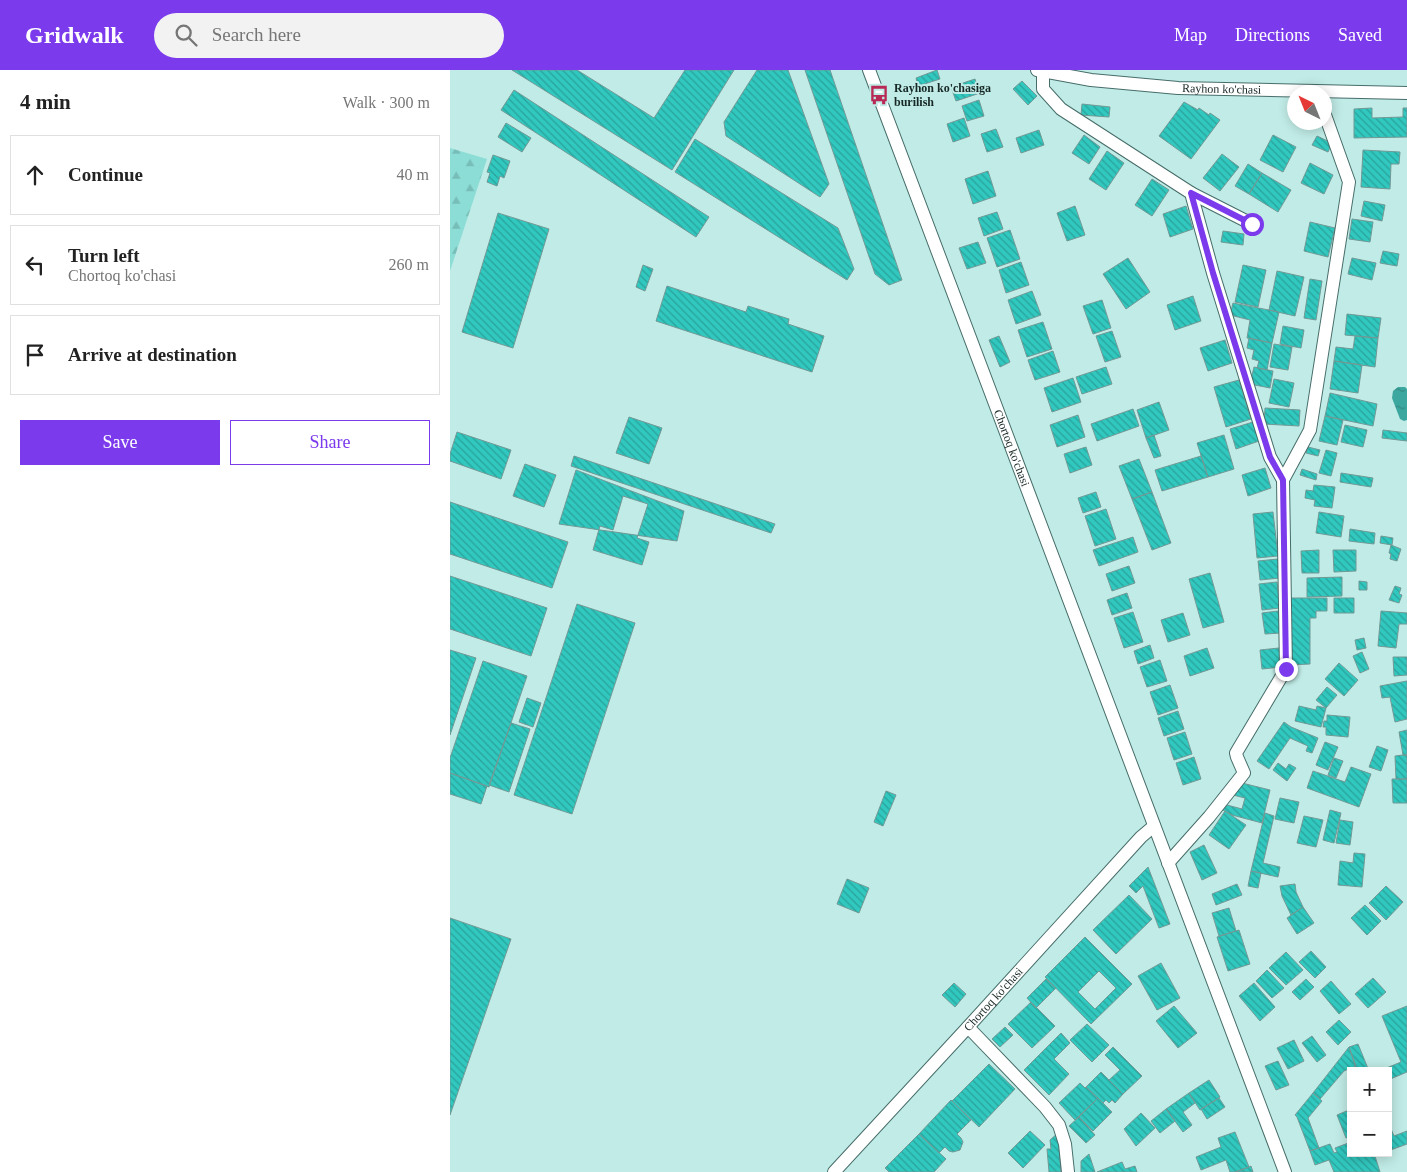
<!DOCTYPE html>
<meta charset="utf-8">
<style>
:root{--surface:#fff;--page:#f2f2f2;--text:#222;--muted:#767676;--line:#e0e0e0;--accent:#7c3aed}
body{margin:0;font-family:"Times New Roman",serif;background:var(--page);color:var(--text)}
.controls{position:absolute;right:15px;bottom:15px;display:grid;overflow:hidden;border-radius:0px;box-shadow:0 2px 12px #0003}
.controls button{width:45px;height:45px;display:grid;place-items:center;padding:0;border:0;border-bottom:1px solid var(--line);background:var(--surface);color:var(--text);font:25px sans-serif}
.compass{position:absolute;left:837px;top:15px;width:45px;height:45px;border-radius:50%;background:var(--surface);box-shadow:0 2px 12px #0003;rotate:317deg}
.stop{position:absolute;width:15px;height:15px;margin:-11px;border:4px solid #7c3aed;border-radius:50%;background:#fff}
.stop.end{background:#7c3aed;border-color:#fff;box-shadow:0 1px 5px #0008}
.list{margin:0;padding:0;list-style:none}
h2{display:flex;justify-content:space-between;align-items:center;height:65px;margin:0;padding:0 20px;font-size:21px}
h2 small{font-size:16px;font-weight:400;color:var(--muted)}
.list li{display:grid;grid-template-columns:32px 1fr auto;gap:15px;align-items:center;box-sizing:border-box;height:80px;margin:0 10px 10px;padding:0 10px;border:1px solid var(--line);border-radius:0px}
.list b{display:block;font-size:19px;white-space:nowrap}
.list p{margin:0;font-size:16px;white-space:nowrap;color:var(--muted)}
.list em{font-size:16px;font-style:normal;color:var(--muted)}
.actions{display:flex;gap:10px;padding:15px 20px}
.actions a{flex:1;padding:11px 0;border:1px solid var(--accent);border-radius:0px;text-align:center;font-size:18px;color:var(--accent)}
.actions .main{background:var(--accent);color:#fff}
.icon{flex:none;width:28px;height:28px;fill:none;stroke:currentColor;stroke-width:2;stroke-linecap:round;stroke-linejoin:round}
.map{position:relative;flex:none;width:957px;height:1102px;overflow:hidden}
header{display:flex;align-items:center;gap:30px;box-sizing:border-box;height:70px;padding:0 25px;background:var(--accent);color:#fff}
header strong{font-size:24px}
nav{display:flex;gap:28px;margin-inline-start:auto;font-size:18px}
.search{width:350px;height:45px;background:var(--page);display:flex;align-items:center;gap:12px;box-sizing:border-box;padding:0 18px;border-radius:28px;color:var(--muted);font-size:19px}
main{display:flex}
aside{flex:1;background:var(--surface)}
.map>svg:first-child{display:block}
.forest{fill:url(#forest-firs)}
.water{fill:url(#water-ripples)}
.building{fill:url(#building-back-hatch);stroke:#719995;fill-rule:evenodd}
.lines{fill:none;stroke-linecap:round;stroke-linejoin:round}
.minor-casing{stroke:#466d69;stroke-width:14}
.minor{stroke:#fff;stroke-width:12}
.route{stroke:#7c3aed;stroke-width:6}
.labels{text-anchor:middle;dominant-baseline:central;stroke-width:4;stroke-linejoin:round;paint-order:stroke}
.poi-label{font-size:12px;font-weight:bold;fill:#162725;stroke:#c0ebe6;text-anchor:start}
.street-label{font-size:12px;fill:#162725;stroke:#c0ebe6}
</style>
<header>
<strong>Gridwalk</strong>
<div class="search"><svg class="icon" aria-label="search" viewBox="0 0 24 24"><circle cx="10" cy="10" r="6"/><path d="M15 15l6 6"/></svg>Search here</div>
<nav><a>Map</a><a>Directions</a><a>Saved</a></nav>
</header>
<main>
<aside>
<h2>4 min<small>Walk · 300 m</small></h2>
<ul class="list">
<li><svg class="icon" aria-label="ahead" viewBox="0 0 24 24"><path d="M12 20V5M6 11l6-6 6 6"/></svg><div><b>Continue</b></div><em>40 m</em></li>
<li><svg class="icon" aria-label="left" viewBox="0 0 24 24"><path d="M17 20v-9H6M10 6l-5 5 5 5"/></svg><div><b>Turn left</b><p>Chortoq ko'chasi</p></div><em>260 m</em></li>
<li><svg class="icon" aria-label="arrive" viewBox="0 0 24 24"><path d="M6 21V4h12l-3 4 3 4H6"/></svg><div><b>Arrive at destination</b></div></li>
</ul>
<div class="actions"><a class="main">Save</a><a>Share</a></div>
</aside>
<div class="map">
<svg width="957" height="1102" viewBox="0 0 957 1102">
<defs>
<pattern id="forest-firs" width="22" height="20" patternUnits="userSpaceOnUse" patternTransform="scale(1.25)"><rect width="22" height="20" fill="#8cddd6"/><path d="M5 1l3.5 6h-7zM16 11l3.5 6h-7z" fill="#78beb8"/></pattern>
<pattern id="water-ripples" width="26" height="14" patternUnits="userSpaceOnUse" patternTransform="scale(1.25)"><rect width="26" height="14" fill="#3ca79f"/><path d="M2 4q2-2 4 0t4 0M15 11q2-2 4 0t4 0" fill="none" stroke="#318881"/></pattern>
<pattern id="building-back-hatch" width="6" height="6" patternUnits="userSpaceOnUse" patternTransform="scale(1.25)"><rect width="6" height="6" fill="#31c8bf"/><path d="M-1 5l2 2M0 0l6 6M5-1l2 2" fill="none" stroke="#29a29b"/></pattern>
</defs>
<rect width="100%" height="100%" fill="#c0ebe6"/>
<path class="forest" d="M0,78L37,89L0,201Z"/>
<path class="water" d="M948,317H955L957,319V350L954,351L950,349L942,328L943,321Z"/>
<path class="building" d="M62,0H127L204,48L235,0H284L222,100Z
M307,0H338L379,114L370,127L276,66L274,52Z
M355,0H380L452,210L439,215L425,204Z
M487,0L490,9L468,16L466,8Z
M525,9L530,23L506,31L501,17Z
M572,11L587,26L578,35L563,19Z
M64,20L259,147L246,167L51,40Z
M529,30L534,46L517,51L512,36Z
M734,32L748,40L749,38L759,45L760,43L770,50L741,89L709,66Z
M632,34L660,37L659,47L631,45Z
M922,38V48L953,47V38H957V67L904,68V39Z
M514,48L520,66L503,72L497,54Z
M56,53L81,68L72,82L48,67Z
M546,59L553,77L537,82L531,64Z
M589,60L594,75L571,83L566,68Z
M634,65L650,77L639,94L622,83Z
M823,65L846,77L833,102L810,90Z
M867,66L882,73L878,82L862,75Z
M245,69L388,158L404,199L397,210L225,102Z
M913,80L950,82L949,94H941L940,119L911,117Z
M657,81L674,93L656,120L639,109Z
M772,84L789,97L770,121L753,108Z
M43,85L60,91L54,108L50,106L47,116L37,112L40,103L37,102Z
M860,93L883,105L874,124L851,113Z
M798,94L812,103L799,124L785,116Z
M538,101L546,126L523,134L515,109Z
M812,103L841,120L828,142L799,124Z
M702,109L719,120L702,146L685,135Z
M914,131L935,135L932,151L911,146Z
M625,136L635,165L617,171L607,143Z
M736,136L743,159L720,167L713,144Z
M547,142L553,159L534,166L528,148Z
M48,143L99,159L63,278L12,262Z
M902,149L923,152L920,172L899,169Z
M860,152L885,158L878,187L854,181Z
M560,160L570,189L547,197L537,168Z
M773,161L794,164L793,175L771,172Z
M528,172L536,193L517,199L509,178Z
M933,181L949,184L947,196L930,193Z
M678,188L700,222L676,239L653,204Z
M902,188L926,193L922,210L898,204Z
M571,192L579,215L556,223L549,200Z
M193,195L203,199L195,221L186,217Z
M793,195L816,200L808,237L785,232Z
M827,201L854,207L845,246L819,240Z
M860,209L872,211L866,250L854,248Z
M217,216L296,242L298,236L339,249L338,254L374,266L362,302L206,251Z
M582,221L591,245L566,254L558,230Z
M743,226L751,251L725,260L717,235Z
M652,230L661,258L643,264L633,236Z
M783,233L829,242L822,273L797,268L800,250L780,245Z
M897,244L931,248L928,268L895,265Z
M593,252L602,279L577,287L568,260Z
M833,256L854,260L851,278L830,274Z
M662,261L671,287L655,292L646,266Z
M549,266L560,292L550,297L539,270Z
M905,266L928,268L925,297L884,291L886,277L903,279Z
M799,268L822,273L817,300L807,298L809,291L802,289L804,280L797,278Z
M775,270L782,293L758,301L750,278Z
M824,274L842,277L838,300L820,297Z
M603,281L610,302L585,310L578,290Z
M884,291L912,295L908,323L880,319Z
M656,297L662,314L632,324L626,307Z
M804,297L823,301L820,318L800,314Z
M623,308L631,332L602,342L594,318Z
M824,309L844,313L839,337L819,333Z
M789,310L801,349L776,357L764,317Z
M880,323L927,334L923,356L875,346Z
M709,332L719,360L696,368L687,340Z
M815,338L850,340L849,356L814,354Z
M683,339L689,356L647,371L641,354Z
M628,345L635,367L607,377L600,355Z
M875,346L893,350L887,375L869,371Z
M179,347L212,358L199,394L166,383Z
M803,352L809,371L786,379L780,359Z
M895,355L917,360L913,377L891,372Z
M933,360L957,363V371L932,368Z
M7,362L61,380L51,409L0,391V384Z
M704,365L711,386L704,388L696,368Z
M774,365L784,399L758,407L747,373Z
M636,377L642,395L620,403L614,384Z
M858,377L870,380L868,386L856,383Z
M876,380L887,383L881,406L869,403Z
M124,386L325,454L321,463L121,396Z
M751,386L758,407L712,421L705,400Z
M689,389L702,422L682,429L669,396Z
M75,394L106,405L94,437L63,426Z
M815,398L821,418L798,426L792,405Z
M852,399L867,404L866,410L850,405Z
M126,400L234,441L227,471L109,454Z
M891,403L923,408L921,417L890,412Z
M864,415L885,417L882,438L864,436L865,430L855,428L856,420L863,421Z
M646,422L651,437L633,443L628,428Z
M702,422L721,473L702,480L682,429Z
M173,426L198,434L187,468L199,472L192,495L143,480L150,456L163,460Z
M0,432L118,472L102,518L0,484Z
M656,439L666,469L645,476L635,446Z
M823,442L828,486L807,488L803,444Z
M869,442L894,446L891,467L866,463Z
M900,459L925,463L924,474L899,471Z
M931,466L943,468L942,475L930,473Z
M683,467L688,482L649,496L643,480Z
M941,475L951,479L947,491L940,489L941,484L939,483Z
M869,480V503H852L851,481Z
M883,480H906V501L884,502Z
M828,489L830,508L810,510L808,491Z
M679,496L685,513L662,521L656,504Z
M760,503L774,552L753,558L739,509Z
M0,506L97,538L81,586L0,559Z
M892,507V526L857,527V508Z
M909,511L917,512V520H909Z
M827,512L830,538L812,540L809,514Z
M945,516L951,518L949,524L952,525L949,533L939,530Z
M677,523L682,538L662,545L657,530Z
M838,528H877V541H866V548H860V594L838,595Z
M884,528H904V543H884Z
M127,534L185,553L122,744L64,725Z
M828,541L831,563L815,564L812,543Z
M931,541L957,543V554H949L946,578L928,576Z
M683,542L693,572L674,578L664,548Z
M733,543L740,565L718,572L711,550Z
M914,568L916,578L907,580L905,570Z
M700,575L704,588L688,594L684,581Z
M757,578L764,598L740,606L734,586Z
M829,578L831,597L812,599L810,580Z
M0,580L26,588L0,665Z
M912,582L919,599L910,603L903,586Z
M943,587H957V605L944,606Z
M710,590L717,611L697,617L690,597Z
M33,591L77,606L39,717L0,703V688Z
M889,593L908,610L894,626L875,609Z
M957,611V649L945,652L940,627L932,628L930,616Z
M720,615L728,638L708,645L700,622Z
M877,617L887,625L876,638L866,630Z
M77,628L91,633L83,657L69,652Z
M849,636L866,640L867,636L876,638L871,657L845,651Z
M728,641L734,659L714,666L708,648Z
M877,645L900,647L898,667L876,665V657H873L874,651H877Z
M834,652L841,657L868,668L862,683L856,681L858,676L840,668L819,699L807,691Z
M61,653L80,659L59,722L39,715Z
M957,660V685H953L949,662Z
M735,662L742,684L724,690L717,668Z
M875,672L888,677L878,700L866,695Z
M927,676L938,680L931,701L919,697Z
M953,685H957V709H946L945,686Z
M744,687L751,709L733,715L726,693Z
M884,688L893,691L886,708L878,705Z
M828,693L836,699L839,694L846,698L837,711L823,700Z
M901,697L921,704L909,737L857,718L863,701L895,712Z
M0,703L37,716L31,734L0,724Z
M942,709H957V733H943Z
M792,713L820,720L812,753L782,745L773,740L777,735L792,739L795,728L783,725Z
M436,721L446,725L433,756L424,752Z
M830,728L849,732L844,753L825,749Z
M880,740L891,743L884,773L873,770Z
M775,741L796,755L779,779L759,765Z
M815,743L824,746L813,793L830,797L828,807L801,801Z
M854,746L873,750L866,777L847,773Z
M890,750L903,752L900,775L886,773Z
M754,775L767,803L752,810L740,782Z
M904,783L915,784L912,817L888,815L890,791L903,793Z
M698,797L720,854L709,858L693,816L686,823L679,816Z
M801,801L811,803L808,818L798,816Z
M397,809L419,818L409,843L387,834Z
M787,814L792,825L766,835L762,824Z
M845,814L846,822L853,837L841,845L832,826L830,816Z
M936,816L953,832L936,850L919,833Z
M679,825L702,849L666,884L643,860Z
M915,835L931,851L917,865L901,848Z
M853,837L864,853L847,864L837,848Z
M779,838L786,861L769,866L762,843Z
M0,848L61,869L0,1045Z
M789,860L800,894L778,901L767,867Z
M635,867L682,914L641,954L595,907ZM649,901L666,918L645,939L628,922Z
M861,881L876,897L865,908L849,892Z
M836,882L853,900L836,915L819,898Z
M711,893L730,928L707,940L688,906Z
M817,900L834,918L822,928L806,911Z
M923,908L936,922L918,938L905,924Z
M596,909L606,918L586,938L577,928Z
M856,909L864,917L850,930L842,922Z
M881,911L901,934L889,944L870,921Z
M504,913L516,924L505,937L492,925Z
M804,913L825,937L810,951L789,926Z
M581,932L605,956L582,978L558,954Z
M724,936L747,963L728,978L706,951Z
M957,936V1002L938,1010V1001H934V999L951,992L932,946Z
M889,950L901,962L888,975L876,962Z
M637,954L659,975L642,992L620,970Z
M555,957L563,965L550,977L542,969Z
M611,963L620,973L604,989L619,1004L599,1025L574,1000Z
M862,966L876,985L867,992L852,973Z
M844,970L854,991L838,999L827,978Z
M908,974L919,1001H907L899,977Z
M663,977L692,1006L673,1024L659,1010L670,1000L655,985Z
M899,977L906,996L894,1001L870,1029L863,1023Z
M828,991L839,1015L826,1020L815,996Z
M539,994L565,1019L529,1057L502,1031Z
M651,1002L673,1024L665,1033L662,1030L659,1033L656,1030L653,1033L636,1017Z
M759,1010L770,1027L750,1040L739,1023Z
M630,1013L635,1018L636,1017L648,1028L625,1050L609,1033Z
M739,1023L745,1033L733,1042L742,1055L733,1062L716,1039Z
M863,1023L872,1031L858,1048L869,1078L860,1081L847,1047L845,1045Z
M648,1028L662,1042L643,1061L629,1047Z
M769,1028L775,1037L757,1049L751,1039Z
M501,1030L521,1050L507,1064L511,1068L513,1072L510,1080L503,1082L499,1081L495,1077L489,1083L469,1064Z
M716,1039L725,1051L710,1063L701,1051Z
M899,1040L901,1044V1066L896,1068L887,1045Z
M691,1043L705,1058L686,1076L674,1059Z
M629,1047L645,1065L636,1073L619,1056Z
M938,1052L944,1066L957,1061V1074L938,1081Z
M580,1061L595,1075L573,1098L558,1083Z
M785,1062L799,1097L785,1102H780L776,1090L751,1100L746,1087L771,1077L768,1068Z
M608,1063L611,1102H599L597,1079H601L600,1070Z
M469,1064L496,1089L484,1102H439L435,1098Z
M901,1072V1083H924L930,1102H884L879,1090L865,1095L860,1081L880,1074L884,1083L887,1082L885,1078Z
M639,1084L645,1102H631V1091Z
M672,1092L675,1099L685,1096L687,1102H647Z
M801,1096L803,1102H785L799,1097Z"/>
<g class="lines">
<defs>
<g id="minor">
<path id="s1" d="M419,0L835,1102"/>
<path id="s2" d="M587,0L641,10L728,18L957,23"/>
<path d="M593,2V19L611,39L741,123L763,203L820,387L833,410L836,599L786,683L787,687L794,703L759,747L718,793"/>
<path d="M741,123L802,154"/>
<path d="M833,410L860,360L899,112L874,42"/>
<path d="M518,957L595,1037L609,1055L615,1074L618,1102"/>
<path id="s3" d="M384,1102L518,957L691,767L704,756"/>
</g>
</defs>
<use href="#minor" class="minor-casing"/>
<use href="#minor" class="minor"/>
</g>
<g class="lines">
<path class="route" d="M802,154L741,123L763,203L820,387L833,410L836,599"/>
</g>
<defs>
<symbol id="bus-bare" viewBox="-9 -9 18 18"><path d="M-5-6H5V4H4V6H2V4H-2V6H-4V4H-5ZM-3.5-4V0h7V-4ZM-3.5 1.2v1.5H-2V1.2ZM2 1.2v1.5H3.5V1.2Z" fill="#b92955" stroke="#c0ebe6" stroke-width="2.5" paint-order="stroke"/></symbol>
</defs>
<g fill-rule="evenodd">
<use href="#bus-bare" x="415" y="11" width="28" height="28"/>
</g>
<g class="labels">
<g class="poi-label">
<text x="444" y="18">Rayhon ko'chasiga<tspan x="444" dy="14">burilish</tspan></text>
</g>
<g class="street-label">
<text stroke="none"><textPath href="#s2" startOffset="186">Rayhon ko'chasi</textPath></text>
<text stroke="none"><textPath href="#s1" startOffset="404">Chortoq ko'chasi</textPath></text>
<text stroke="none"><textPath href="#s3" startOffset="235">Chortoq ko'chasi</textPath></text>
</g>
</g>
</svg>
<div class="controls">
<button>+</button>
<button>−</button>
</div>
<svg class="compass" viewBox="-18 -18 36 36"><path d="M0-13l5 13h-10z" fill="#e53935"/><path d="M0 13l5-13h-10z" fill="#767676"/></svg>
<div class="stop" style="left:802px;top:154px"></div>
<div class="stop end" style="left:836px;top:599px"></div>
</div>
</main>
